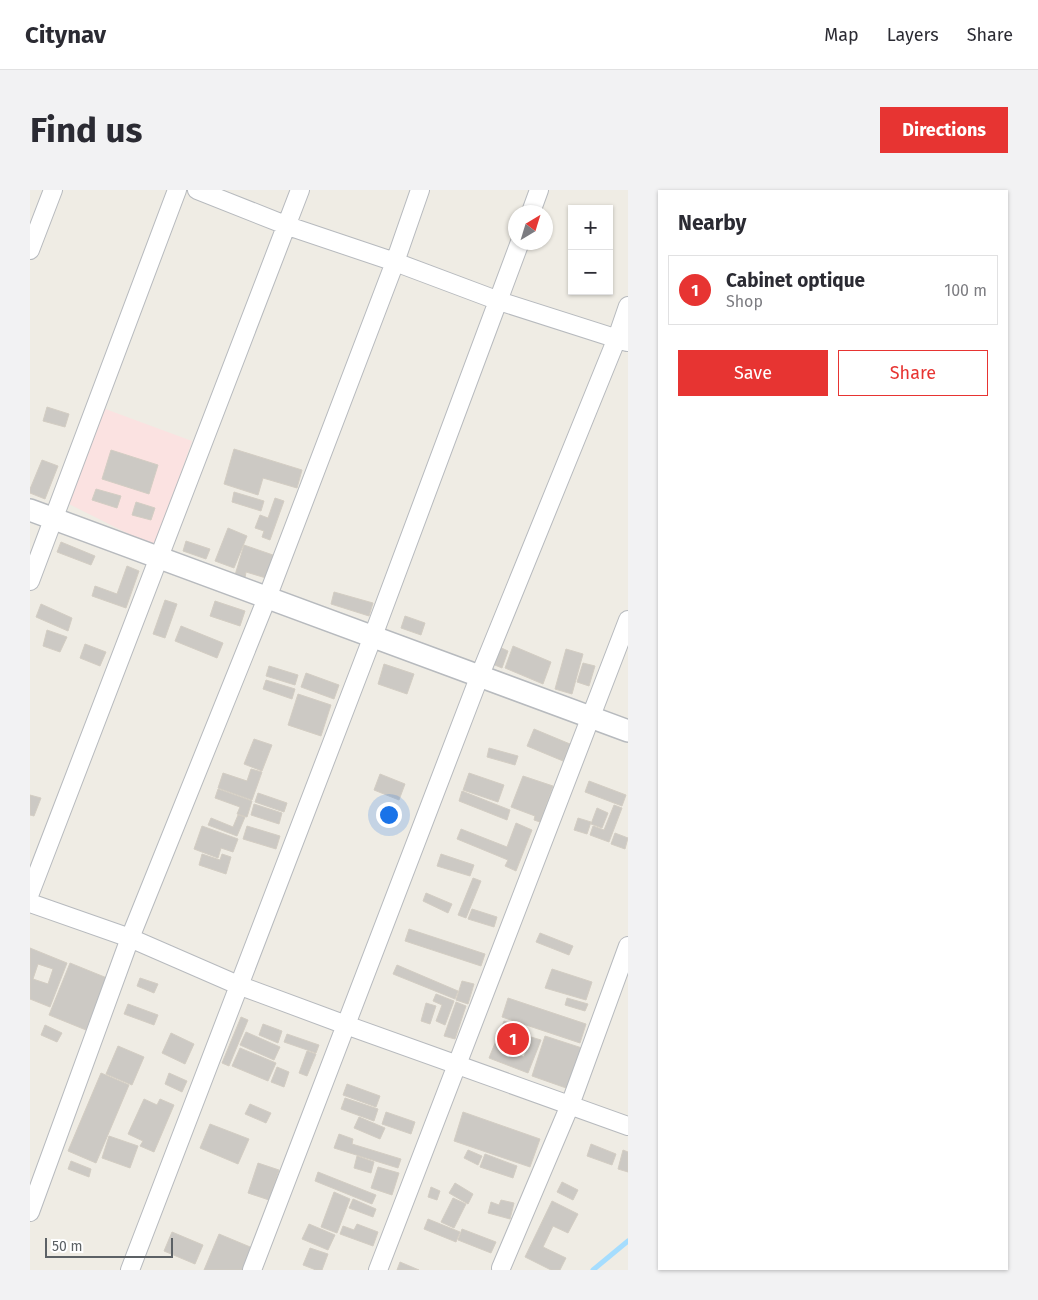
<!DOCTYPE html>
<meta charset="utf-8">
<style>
:root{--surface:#fff;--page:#f2f2f3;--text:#2b2b33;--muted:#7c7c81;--line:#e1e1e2;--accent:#e73432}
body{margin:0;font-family:"Fira Sans",sans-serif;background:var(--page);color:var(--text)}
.controls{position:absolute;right:15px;top:15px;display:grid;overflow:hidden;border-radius:0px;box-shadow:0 1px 4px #0004}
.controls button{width:45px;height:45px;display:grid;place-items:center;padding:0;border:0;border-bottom:1px solid var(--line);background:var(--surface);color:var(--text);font:25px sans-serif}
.compass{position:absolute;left:478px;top:15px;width:45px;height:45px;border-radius:50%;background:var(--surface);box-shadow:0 1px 4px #0004;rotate:38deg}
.scale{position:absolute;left:15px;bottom:12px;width:128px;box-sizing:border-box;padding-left:5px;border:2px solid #5c6165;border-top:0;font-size:14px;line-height:18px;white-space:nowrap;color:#5c6165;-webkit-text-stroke:4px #fff;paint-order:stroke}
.you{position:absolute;left:358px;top:624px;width:18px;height:18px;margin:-12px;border:4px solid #fff;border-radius:50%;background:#1a73e8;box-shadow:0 0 0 8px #1a73e833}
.badge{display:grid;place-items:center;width:32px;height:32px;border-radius:50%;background:var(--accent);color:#fff;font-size:16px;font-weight:700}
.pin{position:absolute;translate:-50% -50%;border:2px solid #fff;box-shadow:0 1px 5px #0006}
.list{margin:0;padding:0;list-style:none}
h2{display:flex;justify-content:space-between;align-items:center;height:65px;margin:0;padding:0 20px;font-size:21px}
h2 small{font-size:16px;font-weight:400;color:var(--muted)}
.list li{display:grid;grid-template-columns:32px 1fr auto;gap:15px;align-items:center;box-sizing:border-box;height:70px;margin:0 10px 10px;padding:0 10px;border:1px solid var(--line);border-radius:0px}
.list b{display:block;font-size:19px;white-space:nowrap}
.list p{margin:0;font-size:16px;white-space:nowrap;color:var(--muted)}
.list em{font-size:16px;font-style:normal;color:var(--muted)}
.actions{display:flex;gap:10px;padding:15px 20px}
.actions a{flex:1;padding:11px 0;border:1px solid var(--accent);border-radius:0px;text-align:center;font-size:18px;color:var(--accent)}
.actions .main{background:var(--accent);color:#fff}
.map{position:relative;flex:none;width:598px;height:1080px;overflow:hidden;border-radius:0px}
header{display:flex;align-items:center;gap:30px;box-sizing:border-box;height:70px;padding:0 25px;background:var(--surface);border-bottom:1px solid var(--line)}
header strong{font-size:24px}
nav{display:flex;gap:28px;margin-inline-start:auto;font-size:18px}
.intro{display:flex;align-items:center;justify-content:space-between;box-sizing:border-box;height:120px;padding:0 30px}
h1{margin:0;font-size:35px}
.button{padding:12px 22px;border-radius:0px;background:var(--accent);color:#fff;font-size:18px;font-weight:700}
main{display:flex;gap:30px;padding:0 30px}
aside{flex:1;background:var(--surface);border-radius:0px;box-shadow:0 1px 4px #0004}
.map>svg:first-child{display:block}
.medical{fill:#fbe2e1}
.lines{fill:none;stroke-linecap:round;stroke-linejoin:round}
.stream{stroke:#a5ddfe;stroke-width:5}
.building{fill:#ccc9c4;stroke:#d3cdc3;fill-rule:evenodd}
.minor-casing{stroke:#b7babe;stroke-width:20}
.tertiary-casing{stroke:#b7babe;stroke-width:24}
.minor{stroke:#fff;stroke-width:18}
.tertiary{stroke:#fff;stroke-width:21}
</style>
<header>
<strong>Citynav</strong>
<nav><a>Map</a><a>Layers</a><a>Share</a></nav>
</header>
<div class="intro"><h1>Find us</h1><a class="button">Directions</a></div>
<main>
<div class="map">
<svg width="598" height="1080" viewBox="0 0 598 1080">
<rect width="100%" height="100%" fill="#efece4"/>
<path class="medical" d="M70,217L162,251L125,357L37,313Z"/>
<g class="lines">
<path class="stream" d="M563,1080L598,1051"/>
</g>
<path class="building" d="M17,217L39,224L35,237L13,231Z
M204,259L272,280L267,298L233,288L228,305L194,294Z
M81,260L128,275L119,304L72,289Z
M12,270L28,276L15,309L0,303V299Z
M66,299L91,306L87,318L62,310Z
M204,302L234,311L231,321L202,312Z
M245,308L254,311L240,350L232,347L234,341L225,338L230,325L238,328Z
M106,312L125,318L121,330L102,325Z
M198,338L217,346L204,378L185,371Z
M156,351L180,359L176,369L153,361Z
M31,352L65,366L61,375L27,362Z
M214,355L243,365L236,388L216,382L215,388L205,385Z
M97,376L109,381L96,418L62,406L65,396L87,404Z
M304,402L343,413L339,426L301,414Z
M135,410L147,414L135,448L123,444Z
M185,411L215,421L210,436L180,426Z
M11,414L42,428L38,441L6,427Z
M375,426L395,433L391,445L371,438Z
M151,436L193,453L187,468L145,451Z
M17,440L37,447L30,462L13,456Z
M55,454L76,462L70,476L50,468Z
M467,456L478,461L472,478L460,473Z
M483,456L521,472L513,494L475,478Z
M536,459L553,464L542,504L525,499Z
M553,473L565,476L559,496L547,492Z
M354,474L384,484L377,504L348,494Z
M239,476L268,485L265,495L236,486Z
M276,483L309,495L304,509L271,497Z
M236,490L265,499L262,509L233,499Z
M268,504L301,515L291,546L258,535Z
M504,539L540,554L533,571L497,556Z
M224,549L242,555L232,581L214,574Z
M459,558L488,566L485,575L457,567Z
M221,579L232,582L222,610L188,598L193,583L217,591Z
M439,583L474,595L468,612L433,600Z
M350,584L375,594L369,610L344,600Z
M493,586L523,596L510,632L504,630L505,626L481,617Z
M559,591L596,605L592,616L555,602Z
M188,599L222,611L217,627L207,624L210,617L185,608Z
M432,601L480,620L477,630L429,611Z
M228,603L257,613L254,622L225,612Z
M0,605L11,608L4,626L0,625Z
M224,614L252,623L249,634L221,625Z
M584,615L592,618L579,652L560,645L563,636L574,640Z
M567,618L578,623L572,638L561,634Z
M208,625L215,627L207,646L178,635L181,628L203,637Z
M548,628L561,632L557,644L544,640Z
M486,633L502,640L486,681L475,676L478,670L427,649L431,639L477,657Z
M172,636L208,649L203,662L191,658L188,668L164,659Z
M217,636L250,646L246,659L213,649Z
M585,643L598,648L595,659L581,654Z
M172,664L190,670L192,664L201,667L196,684L169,675Z
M411,664L444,675L440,686L407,676Z
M443,688L451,691L436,728L428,725Z
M396,703L422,714L418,723L393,711Z
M442,719L467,727L464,737L438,729Z
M379,739L455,764L451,776L375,751Z
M510,743L543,756L539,765L506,752Z
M0,758L37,773L20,817L0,809ZM8,774L23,779L18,794L3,789Z
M40,773L77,788L56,840L19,825Z
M367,775L428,801L425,809L363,784Z
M522,779L562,792L556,810L515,798Z
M110,788L128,794L124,803L107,796Z
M432,791L444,794L438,814L426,810Z
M406,804L424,811L415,835L406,831L412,815L403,811Z
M478,808L556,834L550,853L472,827Z
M537,808L558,814L555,821L535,815Z
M426,812L436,816L425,849L414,846Z
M396,813L406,816L400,834L391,831Z
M98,814L128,825L124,835L94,824Z
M211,827L218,830L199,876L192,873Z
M474,831L484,835L482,841L485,843L478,861L494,867L501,847L511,850L498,883L459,868Z
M233,834L252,841L248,853L229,845Z
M15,835L32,843L27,852L11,845Z
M216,842L250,857L244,870L210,855Z
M141,843L164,854L155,874L132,863Z
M257,844L289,855L286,863L254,852Z
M515,846L552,858L539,899L502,886Z
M88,856L114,867L102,895L76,884Z
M210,858L246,873L238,891L202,876Z
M277,861L286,864L277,886L269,883Z
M247,877L259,882L254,897L241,892Z
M71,883L99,895L66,973L38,961Z
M139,883L157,891L152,902L135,894Z
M317,894L350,906L346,917L313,905Z
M315,908L348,919L344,931L311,919Z
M114,909L127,915L130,909L144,915L124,962L110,956L113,951L98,944Z
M220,914L241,923L236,933L215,924Z
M356,922L385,932L381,944L352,934Z
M433,922L510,949L500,977L424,951Z
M329,927L355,938L350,949L324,938Z
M180,934L219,949L208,974L170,958Z
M309,944L323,949L322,954L371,969L368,978L304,958Z
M79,946L108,956L100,978L72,968Z
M561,954L586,964L582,975L557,966Z
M438,960L452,966L448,975L434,968Z
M593,960L598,962V982L588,979Z
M455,964L487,976L483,988L450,977Z
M327,966L344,972L341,983L324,978Z
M41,971L61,979L59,987L38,979Z
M228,973L249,980L239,1010L218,1003Z
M348,977L369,983L362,1005L341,998Z
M288,982L346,1005L342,1014L285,991Z
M532,992L548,1000L543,1010L527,1002Z
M425,993L443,1004L438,1014L419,1003Z
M401,997L410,1001L407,1010L398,1007Z
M304,1002L320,1009L307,1043L291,1037Z
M423,1008L436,1014L424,1038L411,1032Z
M323,1009L346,1019L343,1027L319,1018Z
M471,1010L484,1013L480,1029L458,1023L461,1012L469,1015Z
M522,1011L548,1024L538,1043L523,1036L513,1057L536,1068L530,1080H521L495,1067Z
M398,1029L430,1042L426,1052L394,1039Z
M279,1034L305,1045L298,1060L272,1049Z
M327,1034L348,1042L343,1056L310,1044L313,1036L324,1040Z
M432,1039L466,1052L461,1063L428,1050Z
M142,1042L173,1055L165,1074L134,1061Z
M189,1044L225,1059L216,1080H174Z
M280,1058L298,1064L292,1080H286L273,1075Z
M370,1072L389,1080H367Z"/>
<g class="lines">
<defs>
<path id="minor" d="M167,0L258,36L365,72L469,111L597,152
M501,22L509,0
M0,60L23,0
M0,391L147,0
M0,703L270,0
M0,713L100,748L208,795L316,835L598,936
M0,1022L100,748L237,408L365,72L390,0
M471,1078L540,915L598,756
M100,1080L343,446L490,52
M222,1080L450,485L587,148L598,116
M348,1080L598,430"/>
<path id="tertiary" d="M0,320L598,541"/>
</defs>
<use href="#minor" class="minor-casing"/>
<use href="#tertiary" class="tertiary-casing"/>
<use href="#minor" class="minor"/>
<use href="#tertiary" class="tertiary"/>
</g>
</svg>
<div class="controls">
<button>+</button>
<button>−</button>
</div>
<svg class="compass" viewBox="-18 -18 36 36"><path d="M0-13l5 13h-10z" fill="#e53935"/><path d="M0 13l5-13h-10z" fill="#7c7c81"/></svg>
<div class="scale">50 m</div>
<div class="you"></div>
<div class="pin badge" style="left:483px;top:849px">1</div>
</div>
<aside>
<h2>Nearby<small></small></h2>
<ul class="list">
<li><span class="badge">1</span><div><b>Cabinet optique</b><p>Shop</p></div><em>100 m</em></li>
</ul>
<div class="actions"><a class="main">Save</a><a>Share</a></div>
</aside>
</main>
